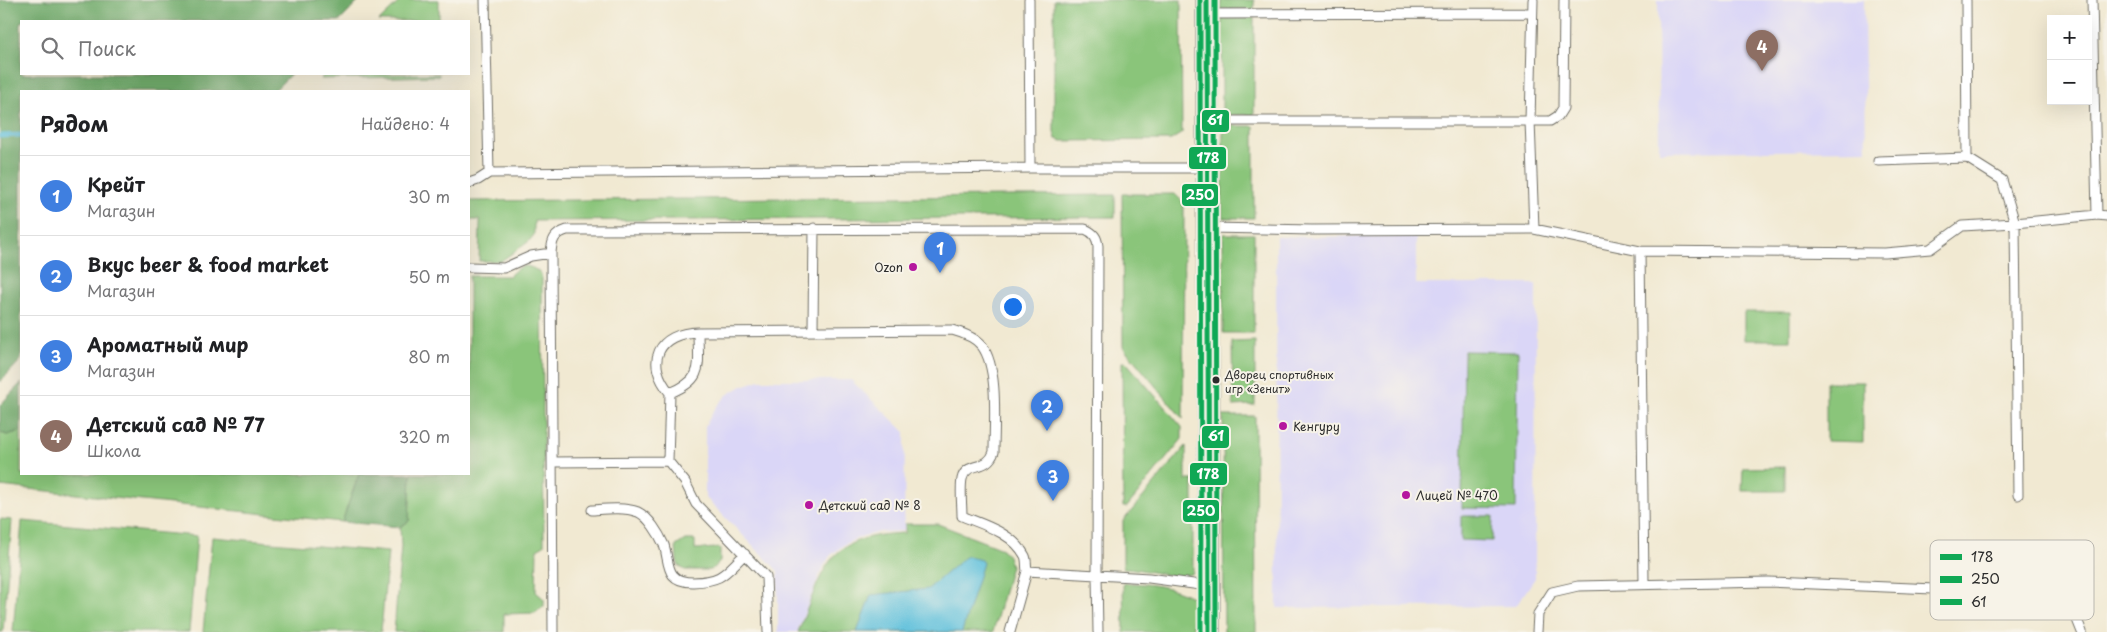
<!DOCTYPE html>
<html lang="ru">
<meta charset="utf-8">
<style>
:root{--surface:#fff;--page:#f2f2f2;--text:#202124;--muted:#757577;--line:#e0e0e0;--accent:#2563eb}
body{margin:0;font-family:"Playpen Sans",sans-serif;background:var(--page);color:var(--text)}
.controls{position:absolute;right:15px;top:15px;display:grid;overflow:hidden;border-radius:0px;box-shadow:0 5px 20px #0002}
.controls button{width:45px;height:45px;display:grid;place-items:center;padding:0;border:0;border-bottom:1px solid var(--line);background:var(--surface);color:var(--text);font:25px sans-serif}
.you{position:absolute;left:1012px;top:306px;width:18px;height:18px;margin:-12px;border:4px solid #fff;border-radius:50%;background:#1a73e8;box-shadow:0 0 0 8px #1a73e833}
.badge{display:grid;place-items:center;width:32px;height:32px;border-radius:50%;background:var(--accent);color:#fff;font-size:16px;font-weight:700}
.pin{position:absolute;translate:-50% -41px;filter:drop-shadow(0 1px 2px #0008)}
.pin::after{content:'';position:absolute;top:26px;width:18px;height:15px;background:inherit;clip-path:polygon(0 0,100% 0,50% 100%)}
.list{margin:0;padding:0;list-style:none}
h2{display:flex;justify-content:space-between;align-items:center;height:65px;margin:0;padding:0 20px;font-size:21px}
h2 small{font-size:16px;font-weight:400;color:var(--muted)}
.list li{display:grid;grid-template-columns:32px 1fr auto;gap:15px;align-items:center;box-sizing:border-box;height:80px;padding:0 20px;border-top:1px solid var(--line)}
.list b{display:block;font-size:19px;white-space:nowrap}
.list p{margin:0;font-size:16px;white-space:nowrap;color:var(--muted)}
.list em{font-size:16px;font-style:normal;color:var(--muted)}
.icon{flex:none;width:28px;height:28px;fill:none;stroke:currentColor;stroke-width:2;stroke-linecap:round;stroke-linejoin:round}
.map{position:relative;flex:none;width:2107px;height:632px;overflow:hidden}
.search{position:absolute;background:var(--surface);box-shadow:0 5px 20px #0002;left:20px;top:20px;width:450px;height:55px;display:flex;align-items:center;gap:12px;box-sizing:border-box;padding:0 18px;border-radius:0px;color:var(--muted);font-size:19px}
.panel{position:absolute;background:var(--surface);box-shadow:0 5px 20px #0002;left:20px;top:90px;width:450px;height:385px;border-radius:0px}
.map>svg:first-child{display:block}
.built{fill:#dad6f7}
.green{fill:#8ac57a;stroke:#5a7852}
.forest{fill:#6faa6a;stroke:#4d6a4a}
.water{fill:#5dc0dc;stroke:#447684}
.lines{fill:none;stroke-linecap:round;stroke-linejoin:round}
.stream{stroke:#5dc0dc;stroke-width:5}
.service-casing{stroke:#706e65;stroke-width:11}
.tertiary-casing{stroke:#706e65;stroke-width:24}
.service{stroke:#fff;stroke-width:9}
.tertiary{stroke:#fff;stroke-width:21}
.bus-1-casing{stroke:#f7f3e8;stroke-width:9}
.bus-2-casing{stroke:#f7f3e8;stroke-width:9}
.bus-3-casing{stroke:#f7f3e8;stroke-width:9}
.bus-1{stroke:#10a855;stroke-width:5}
.bus-2{stroke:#10a855;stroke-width:5}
.bus-3{stroke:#10a855;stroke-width:5}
.poi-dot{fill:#b5179e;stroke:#f7f3e8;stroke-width:2}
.bus-dot{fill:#2b2b2b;stroke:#f7f3e8;stroke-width:2}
.labels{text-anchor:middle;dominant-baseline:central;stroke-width:4;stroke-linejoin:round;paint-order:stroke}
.bus-label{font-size:11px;fill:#2b2b2b;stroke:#f7f3e8;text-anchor:start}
.poi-label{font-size:12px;fill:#2b2b2b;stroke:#f7f3e8;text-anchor:start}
.key{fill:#f7f3e8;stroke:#bab7af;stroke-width:1}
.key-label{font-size:14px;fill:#2b2b2b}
.line-badge{stroke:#f7f3e8;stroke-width:2}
.badge-label{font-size:14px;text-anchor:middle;font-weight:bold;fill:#fff}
</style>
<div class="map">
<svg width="2107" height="632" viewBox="0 0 2107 632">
<rect width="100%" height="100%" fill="#f7f3e8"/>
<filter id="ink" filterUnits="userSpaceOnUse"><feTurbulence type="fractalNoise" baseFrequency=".02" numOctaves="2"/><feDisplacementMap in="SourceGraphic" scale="10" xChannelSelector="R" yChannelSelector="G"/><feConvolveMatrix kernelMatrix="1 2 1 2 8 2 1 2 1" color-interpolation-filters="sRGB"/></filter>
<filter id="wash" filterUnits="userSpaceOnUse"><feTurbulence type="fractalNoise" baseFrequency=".0096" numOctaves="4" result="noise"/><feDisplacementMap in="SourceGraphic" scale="20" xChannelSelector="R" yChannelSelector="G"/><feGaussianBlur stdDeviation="1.12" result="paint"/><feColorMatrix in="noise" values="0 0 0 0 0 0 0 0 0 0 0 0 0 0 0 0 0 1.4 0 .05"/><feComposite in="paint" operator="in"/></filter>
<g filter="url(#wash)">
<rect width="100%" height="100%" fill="#f1e9d2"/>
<path class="built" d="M1658,0H1864L1866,150L1659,152Z
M1416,236V284H1536L1535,578L1516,606L1277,608L1276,237Z
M760,380H851L905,432L904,531L880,532L863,536L845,544L830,556L821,571L797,632H778V571L705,497V426L716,407L727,395L742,386Z"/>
<path class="green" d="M401,0H439V21H379Z
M1054,0H1181L1182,133L1171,140L1062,141L1056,139L1054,132Z
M1221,0H1254V9H1221Z
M1254,18V115H1222V19Z
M325,74H439V76L320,79Z
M1223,126H1254V218H1222Z
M1122,194H1175L1182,201L1184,206L1183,419L1123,347Z
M1115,195V217L534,221V235L528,242L501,261H479L480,220H469V201Z
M1223,234H1254V333H1223Z
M526,266C534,268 539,270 542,278L544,545L537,549L536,592L544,599V606L535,613L504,614V632H394L401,546L400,527L409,521L411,474H469V276H509L518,268Z
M1744,312H1790V340H1744Z
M1255,341V405L1233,406L1232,342Z
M1464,351L1518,352L1516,509L1462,508Z
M1122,362H1126L1182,427V439L1127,507H1123Z
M1826,382H1863V442L1826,441Z
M1223,416H1255L1256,632H1224Z
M21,431V474H359L342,522L0,486V433L7,435Z
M1186,446V480H1193V573C1175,581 1144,568 1123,568V521Z
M1785,467V491H1742L1743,468Z
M1461,516H1493L1492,541L1461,540Z
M0,519L12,520L3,632H0Z
M22,521L197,536L189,632H13Z
M905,524H938L1002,549L1008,556L1011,566L993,632H798C825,567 825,536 905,533Z
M212,537L388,552L381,632H203Z
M685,540H695V549L720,548V562L711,570H685L679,566L677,561L676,546Z
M1123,583C1145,583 1174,586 1193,598V632H1124Z"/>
<path class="forest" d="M0,0H360L340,21H21V74H291L274,91H21V360L0,382Z
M21,383V431L7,435L0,432V405Z
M359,474H411L409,521L400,527L342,522Z"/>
<path class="water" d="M966,556L981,560L983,563L962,632H857L871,595L928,589Z"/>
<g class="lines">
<path class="stream" d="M0,136L21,135"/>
</g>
</g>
<g filter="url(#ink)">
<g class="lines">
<defs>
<path id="service" d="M485,0L489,173
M1029,0L1030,168
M1533,0L1530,121L1534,229
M1966,0L1967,158L2002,180L2015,223L2018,495
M2092,0L2097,215
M1208,14L1532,13
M1208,121H1550L1558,116L1563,108L1564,0
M1878,161L1967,158
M469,183L478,180L489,173L1030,168H1207
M1208,228L1312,230L1534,229L1640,251L1885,253L1930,249L1962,226L2015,223L2097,215L2107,216
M1640,251L1644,584
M469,267L504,268L531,256L551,253
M813,330L814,228
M670,393C644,362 658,333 698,332
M668,461L670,393C705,379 698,366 698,332L952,330C963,333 975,337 982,346C999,369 994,423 994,452C987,472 966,461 962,479C960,490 962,504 962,516C984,525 1013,533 1025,556C1027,560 1026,567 1027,571L1097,575L1098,632
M553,462L668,461L685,482L696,504L766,577L768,632
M592,510C606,509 624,507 638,512C649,517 659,534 664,545C670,564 665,582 693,582C723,581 724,574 745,554
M553,632L551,253C552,240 554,234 567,230L1085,229C1094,233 1097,237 1098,246L1097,575L1149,578L1208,586
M1010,632L1027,571
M1537,632L1538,614L1552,592L1578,586L1769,582L2051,594L2072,607L2082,632"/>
<path id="tertiary" d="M1207,0L1209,632"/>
</defs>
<use href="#service" class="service-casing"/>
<use href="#tertiary" class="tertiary-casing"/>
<use href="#service" class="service"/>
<use href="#tertiary" class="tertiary"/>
<defs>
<path id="bus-1" d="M1207,0L1209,632"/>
<path id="bus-2" d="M1200,0L1201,632"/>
<path id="bus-3" d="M1215,0L1216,632"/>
</defs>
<use href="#bus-1" class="bus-1-casing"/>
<use href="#bus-2" class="bus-2-casing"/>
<use href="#bus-3" class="bus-3-casing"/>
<use href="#bus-1" class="bus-1"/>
<use href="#bus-2" class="bus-2"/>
<use href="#bus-3" class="bus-3"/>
</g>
</g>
<g class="poi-dot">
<circle cx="913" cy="267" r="5"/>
<circle cx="1283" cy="426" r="5"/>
<circle cx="1406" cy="495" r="5"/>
<circle cx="809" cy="505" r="5"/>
</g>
<circle class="bus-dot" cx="1216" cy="380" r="4.5"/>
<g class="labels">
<g class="bus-label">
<text x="1225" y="374">Дворец спортивных<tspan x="1225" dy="14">игр «Зенит»</tspan></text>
</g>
<g class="poi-label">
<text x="903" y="267" text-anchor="end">Ozon</text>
<text x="1293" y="426">Кенгуру</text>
<text x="1416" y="495">Лицей № 470</text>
<text x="819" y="505">Детский сад № 8</text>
</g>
</g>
<rect x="1930" y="540" width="164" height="80" rx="8" class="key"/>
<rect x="1940" y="554" width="22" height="6" fill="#10a855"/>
<rect x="1940" y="576" width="22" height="7" fill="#10a855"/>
<rect x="1940" y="599" width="22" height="6" fill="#10a855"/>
<g class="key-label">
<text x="1971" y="562">178</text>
<text x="1971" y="584">250</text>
<text x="1971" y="607">61</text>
</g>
<g class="line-badge">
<rect x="1201" y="109" width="29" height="24" rx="5" fill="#10a855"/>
<rect x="1188" y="146" width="39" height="24" rx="5" fill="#10a855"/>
<rect x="1181" y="183" width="38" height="24" rx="5" fill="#10a855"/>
<rect x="1201" y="425" width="29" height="24" rx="5" fill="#10a855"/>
<rect x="1189" y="462" width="39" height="24" rx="5" fill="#10a855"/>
<rect x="1182" y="499" width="38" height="24" rx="5" fill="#10a855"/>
</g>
<g class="badge-label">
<text x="1215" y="125">61</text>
<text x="1208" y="163">178</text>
<text x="1200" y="200">250</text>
<text x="1216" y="441">61</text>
<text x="1208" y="479">178</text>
<text x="1201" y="516">250</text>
</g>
</svg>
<div class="controls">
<button>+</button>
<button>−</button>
</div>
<div class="you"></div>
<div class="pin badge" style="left:940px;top:273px;background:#3f7fe0">1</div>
<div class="pin badge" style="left:1047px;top:431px;background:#3f7fe0">2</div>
<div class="pin badge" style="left:1053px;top:501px;background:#3f7fe0">3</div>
<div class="pin badge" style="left:1762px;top:71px;background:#8d6e63">4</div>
<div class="search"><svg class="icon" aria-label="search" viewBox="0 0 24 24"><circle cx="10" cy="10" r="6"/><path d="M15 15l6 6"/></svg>Поиск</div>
<section class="panel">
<h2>Рядом<small>Найдено: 4</small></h2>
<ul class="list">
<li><span class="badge" style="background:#3f7fe0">1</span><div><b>Крейт</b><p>Магазин</p></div><em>30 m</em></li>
<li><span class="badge" style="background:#3f7fe0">2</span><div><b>Вкус beer &amp; food market</b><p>Магазин</p></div><em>50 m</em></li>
<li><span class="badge" style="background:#3f7fe0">3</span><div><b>Ароматный мир</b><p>Магазин</p></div><em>80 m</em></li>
<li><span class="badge" style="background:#8d6e63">4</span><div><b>Детский сад № 77</b><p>Школа</p></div><em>320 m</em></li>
</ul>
</section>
</div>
